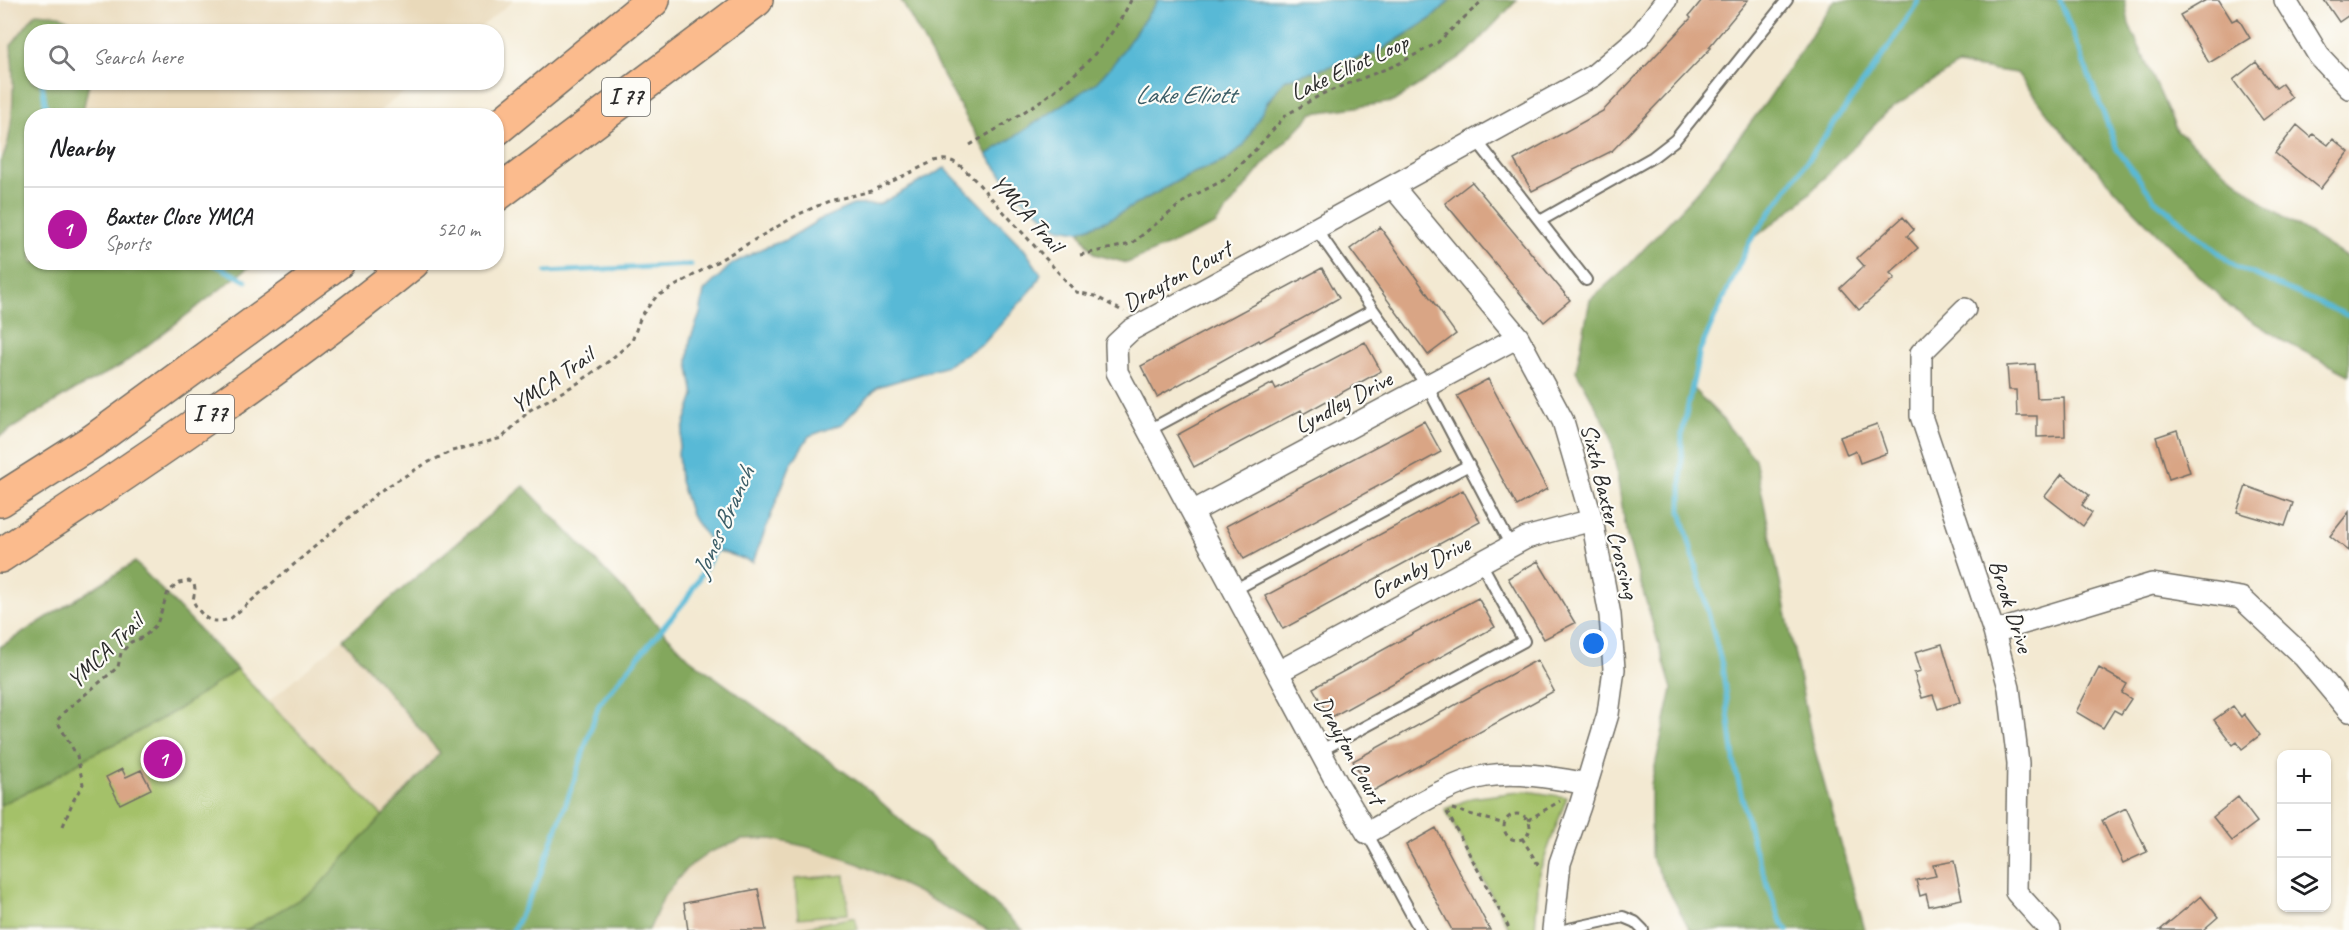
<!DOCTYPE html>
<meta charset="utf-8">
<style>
:root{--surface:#fff;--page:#f2f2f2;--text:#202124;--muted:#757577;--line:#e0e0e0;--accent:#b5179e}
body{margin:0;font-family:Caveat,sans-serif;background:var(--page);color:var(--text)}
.controls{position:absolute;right:18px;bottom:18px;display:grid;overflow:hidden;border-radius:12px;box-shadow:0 2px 4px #0004}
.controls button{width:54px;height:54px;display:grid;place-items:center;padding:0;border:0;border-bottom:2px solid var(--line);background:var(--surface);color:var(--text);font:30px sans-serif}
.you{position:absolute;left:1594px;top:644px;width:21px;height:21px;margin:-15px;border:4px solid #fff;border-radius:50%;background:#1a73e8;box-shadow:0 0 0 9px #1a73e833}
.badge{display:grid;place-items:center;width:39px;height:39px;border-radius:50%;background:var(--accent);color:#fff;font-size:20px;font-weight:700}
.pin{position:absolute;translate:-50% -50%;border:3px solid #fff;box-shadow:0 2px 6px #0006}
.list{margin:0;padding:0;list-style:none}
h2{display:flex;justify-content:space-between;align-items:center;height:78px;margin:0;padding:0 24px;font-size:26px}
h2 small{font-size:20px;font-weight:400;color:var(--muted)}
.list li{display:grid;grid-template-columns:39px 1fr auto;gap:18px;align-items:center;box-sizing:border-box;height:84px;padding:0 24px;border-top:2px solid var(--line)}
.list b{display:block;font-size:22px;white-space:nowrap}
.list p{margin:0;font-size:20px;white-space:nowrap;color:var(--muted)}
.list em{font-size:20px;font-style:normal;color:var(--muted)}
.icon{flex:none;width:33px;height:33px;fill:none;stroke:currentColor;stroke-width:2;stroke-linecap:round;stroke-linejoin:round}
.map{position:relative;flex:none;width:2349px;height:930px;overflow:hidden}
.search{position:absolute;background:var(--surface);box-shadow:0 2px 4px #0004;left:24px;top:24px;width:480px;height:66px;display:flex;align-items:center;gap:15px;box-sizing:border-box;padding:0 21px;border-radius:24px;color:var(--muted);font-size:22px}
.panel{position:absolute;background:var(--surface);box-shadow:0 2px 4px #0004;left:24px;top:108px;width:480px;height:162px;border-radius:24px}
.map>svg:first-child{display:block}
.built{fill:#e9d9ba}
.green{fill:#a4c169;stroke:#68764a;stroke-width:1.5}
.forest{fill:#83a75d;stroke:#576944;stroke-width:1.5}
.water{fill:#58b9d6;stroke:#427280;stroke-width:1.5}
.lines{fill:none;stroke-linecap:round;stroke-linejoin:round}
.stream{stroke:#58b9d6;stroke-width:5}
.building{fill:#d9a585}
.service-casing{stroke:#716e65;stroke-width:14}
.minor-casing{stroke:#716e65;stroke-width:24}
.motorway-casing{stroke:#716e65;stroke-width:36}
.path{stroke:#716e65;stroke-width:3;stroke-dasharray:4.5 4.5;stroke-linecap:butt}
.service{stroke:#fff;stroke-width:10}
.minor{stroke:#fff;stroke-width:21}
.motorway{stroke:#fbbb8d;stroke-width:33}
.labels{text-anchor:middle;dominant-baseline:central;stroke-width:4.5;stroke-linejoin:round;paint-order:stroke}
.shield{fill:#fdfcf7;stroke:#6a6a68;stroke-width:1.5}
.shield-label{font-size:22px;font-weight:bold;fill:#2b2b2b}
.street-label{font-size:24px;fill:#2b2b2b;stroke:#fdfcf7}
.water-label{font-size:26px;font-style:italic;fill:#3b5d67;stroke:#fdfcf7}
</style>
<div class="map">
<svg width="2349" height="930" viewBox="0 0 2349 930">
<rect width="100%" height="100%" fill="#fdfcf7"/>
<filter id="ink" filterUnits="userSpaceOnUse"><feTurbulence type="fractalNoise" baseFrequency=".0167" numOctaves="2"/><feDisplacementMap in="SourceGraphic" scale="12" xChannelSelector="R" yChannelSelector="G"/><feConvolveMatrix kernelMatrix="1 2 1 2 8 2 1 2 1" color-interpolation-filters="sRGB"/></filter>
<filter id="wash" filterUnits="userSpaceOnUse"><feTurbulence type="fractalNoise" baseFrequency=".008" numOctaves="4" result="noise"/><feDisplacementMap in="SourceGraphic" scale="24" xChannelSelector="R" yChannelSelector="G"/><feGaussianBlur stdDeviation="1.35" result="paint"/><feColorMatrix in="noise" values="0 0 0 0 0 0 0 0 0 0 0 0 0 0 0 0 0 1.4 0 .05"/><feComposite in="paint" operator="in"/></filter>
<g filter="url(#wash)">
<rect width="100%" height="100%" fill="#f3e9d2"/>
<path class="built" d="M0,0H514L476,31L32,32V82L415,83L375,115L32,116V262L0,400Z
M524,486L689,658L861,784L1023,930H359L427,861L268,702Z"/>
<path class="green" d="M150,579L268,702L428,861L359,930H0V676Z
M1526,791L1567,797L1539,873L1535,930H1510L1445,809L1471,798Z
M845,875L848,914L798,918L795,879Z
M855,917L858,930L794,929Z"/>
<path class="forest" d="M901,0H1158L1114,64L1097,82L987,155Z
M1450,0H1517L1467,53L1393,102L1313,113L1262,166L1215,225L1127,263L1094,254L1079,231L1108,220L1188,175L1225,161L1284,80L1378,52L1432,18Z
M1835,0H2125L2129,24L2177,131L2272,210L2349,259V375L2284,341L2231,308L2130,206L2054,122L2017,73L1957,65L1887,112L1802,201L1750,241L1700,350L1692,388L1718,414L1755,459L1812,740L1865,930H1690L1651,857V785L1672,689L1627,537L1610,432L1576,371L1590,300L1630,264L1698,191L1767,101Z
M36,13L59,15L90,31L32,32V82L89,83L82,115L32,116V262L254,263L122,365L69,393L0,436V162C16,138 14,74 11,45Z
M524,486L689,658L861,784L1023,930H988L919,893L859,864L808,847L772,839L742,840L710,852L686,869L664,896L649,930H246L314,891L440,753L343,639Z
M135,562L237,669L179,709L127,738L93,754L44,784L0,805V647Z"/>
<path class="water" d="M1158,0H1450L1432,18L1378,52L1284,80L1268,101L1244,145L1225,161L1188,175L1108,220L1079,231L1059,228L1017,195L987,155L1097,82L1114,63Z
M945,168L1025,250L1041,274L1035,286L984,343L944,367L877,387L842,424L809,436L790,466L753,562L716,550L691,515L680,481L678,452L685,422L694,396L688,362L690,340L700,314L704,291L732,264L763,248L786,240L819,220L853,205L880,204Z"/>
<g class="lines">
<path class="stream" d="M2060,0L2117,149L2154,199L2235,266L2349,316
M42,82L47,116
M210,262L246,281
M546,272L691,265
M513,930L537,883L574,781L599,704L686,600L716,550
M1788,930L1781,921L1754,848L1735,767L1722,665L1681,511L1682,433L1700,350L1750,241L1886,51L1919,0"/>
</g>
<g id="blocks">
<path class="building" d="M1702,0H1748L1709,47L1711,48L1612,151L1532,191L1514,160L1603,111L1691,18L1689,16Z
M2206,0H2219L2232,21L2238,18L2250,38L2209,63L2180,15Z
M2324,0H2349V15L2339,22Z
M2256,62L2276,88L2282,84L2292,98L2263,120L2233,80Z
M2297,125L2311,137L2313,134L2328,145L2333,139L2349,152L2320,189L2275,153Z
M1472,182L1570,300L1544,322L1445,203Z
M1903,217L1914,230L1907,236L1918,248L1890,273L1895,278L1859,310L1840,288L1864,266L1857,258Z
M1380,227L1456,334L1428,355L1350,249Z
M1322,268L1339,298L1260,342L1259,340L1157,397L1141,366Z
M1365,342L1381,371L1303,414L1301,410L1194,467L1177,435L1273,383L1276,389Z
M2035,364L2037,398L2064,397L2065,436L2037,437V416H2017L2016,390H2009L2007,366Z
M1488,379L1547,489L1517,506L1457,396Z
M1424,421L1441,452L1244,559L1226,526Z
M1877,424L1887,453L1860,463L1856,451L1847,455L1840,437Z
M2177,430L2190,472L2169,479L2156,437Z
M2062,474L2089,495L2082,505L2092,513L2083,526L2045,496Z
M2246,486L2293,503L2285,526L2237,512Z
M1463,490L1480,522L1283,629L1265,596Z
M2349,512V551L2330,536Z
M1538,561L1575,623L1544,639L1508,578Z
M1478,598L1495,627L1330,718L1313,688Z
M1942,644L1960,702L1938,709L1933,695L1922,698L1914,673L1921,671L1915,652Z
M1537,660L1554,691L1371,792L1353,761Z
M2099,668L2127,684L2122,693L2131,699L2121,714L2114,710L2103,728L2076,712Z
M2233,706L2241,717L2244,714L2260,735L2242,749L2237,742L2233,745L2214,720Z
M122,769L126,777L141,770L151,789L120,804L106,777Z
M2238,797L2257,822L2232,841L2213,817Z
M2126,808L2147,852L2123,863L2102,820Z
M1436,828L1490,930H1452L1406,845Z
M1954,861L1962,899L1929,906L1926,894L1920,896L1916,880L1936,876L1933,865Z
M758,889L766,930H688L684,903Z
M2201,896L2218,917L2203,930H2160Z"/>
</g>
</g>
<g filter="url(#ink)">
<use href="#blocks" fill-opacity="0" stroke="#716e65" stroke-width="1.5"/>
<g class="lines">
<defs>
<path id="service" d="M1477,141L1586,280
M1540,221L1653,157L1675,140L1787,0
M1316,229L1427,386L1511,546
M1149,430L1373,310
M1234,590L1469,465
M1320,751L1524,641L1481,563
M1367,833L1420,930
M1564,930L1623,917L1635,922L1643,930"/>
<path id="minor" d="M2285,0L2319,56L2349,88
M1393,187L1518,337L1563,421L1592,520L1610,615L1614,669L1608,714L1580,806L1560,863L1553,930
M1965,309L1921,353V416L1994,632L2009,688L2018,763L2016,892L2050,930
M1192,512L1518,337
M1994,632L2152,584L2241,598L2304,657L2349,711
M1278,672L1526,538L1592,520
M1587,784C1554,778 1520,771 1486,776C1451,781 1399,816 1367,833L1337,783L1117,372L1116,344L1131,330L1593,76L1639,37L1666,0"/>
<path id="motorway" d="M496,129L653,0
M496,195L756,0
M0,500L93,441L338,262
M0,556C141,464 282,369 413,262"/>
</defs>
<use href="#service" class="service-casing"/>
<use href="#minor" class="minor-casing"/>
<use href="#motorway" class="motorway-casing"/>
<path class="path" d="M970,145C1035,106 1096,72 1131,0
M1080,255L1131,244L1187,199L1224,180L1256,149L1286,115L1322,94L1396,65L1437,43L1483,0
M1452,809L1505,824
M1447,812L1510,930
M1504 827a13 13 0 1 1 26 0a13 13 0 1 1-26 0Z
M1528,820L1560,801
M63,826L73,801L83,784L77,756L57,721L63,713L118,667L121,653L131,642L144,637L157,624L168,592L179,583L189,581L194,584L195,589L193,601C203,618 209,625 230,619L380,491L425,464L452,451L502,438L530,410L578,383L609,361L632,341L641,316L656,297L799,214L829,201L872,191L934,161C954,156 962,167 975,180L1076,292L1095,296L1124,312
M1522,838L1540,868"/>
<use href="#service" class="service"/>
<use href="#minor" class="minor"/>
<use href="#motorway" class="motorway"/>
</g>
</g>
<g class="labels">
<g class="shield">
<rect x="602" y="78" width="48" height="38" rx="4.5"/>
<rect x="186" y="395" width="48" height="38" rx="4.5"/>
</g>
<g class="shield-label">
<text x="626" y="97">I 77</text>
<text x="210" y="414">I 77</text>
</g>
<g class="street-label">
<text transform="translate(1349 67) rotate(-25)">Lake Elliot Loop</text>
<text transform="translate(1027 213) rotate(48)">YMCA Trail</text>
<text transform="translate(1177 276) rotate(-29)">Drayton Court</text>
<text transform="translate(552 380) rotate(-35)">YMCA Trail</text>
<text transform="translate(1343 402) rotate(-28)">Lyndley Drive</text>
<text transform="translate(1610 511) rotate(76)">Sixth Baxter Crossing</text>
<text transform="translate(1420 567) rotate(-28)">Granby Drive</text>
<text transform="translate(2011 606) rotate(72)">Brook Drive</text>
<text transform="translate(105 651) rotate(-44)">YMCA Trail</text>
<text transform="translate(1350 750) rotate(61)">Drayton Court</text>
</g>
<g class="water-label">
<text x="1185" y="94">Lake Elliott</text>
<text transform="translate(723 522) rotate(-66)">Jones Branch</text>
</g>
</g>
</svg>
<div class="controls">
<button>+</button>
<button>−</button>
<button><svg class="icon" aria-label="layers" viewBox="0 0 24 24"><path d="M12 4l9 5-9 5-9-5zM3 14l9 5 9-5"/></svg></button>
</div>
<div class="you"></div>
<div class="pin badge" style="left:163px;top:759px">1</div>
<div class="search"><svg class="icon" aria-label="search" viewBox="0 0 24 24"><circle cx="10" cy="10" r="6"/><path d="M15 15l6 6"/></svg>Search here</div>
<section class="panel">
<h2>Nearby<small></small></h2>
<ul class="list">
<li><span class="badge">1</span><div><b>Baxter Close YMCA</b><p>Sports</p></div><em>520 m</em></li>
</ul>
</section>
</div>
